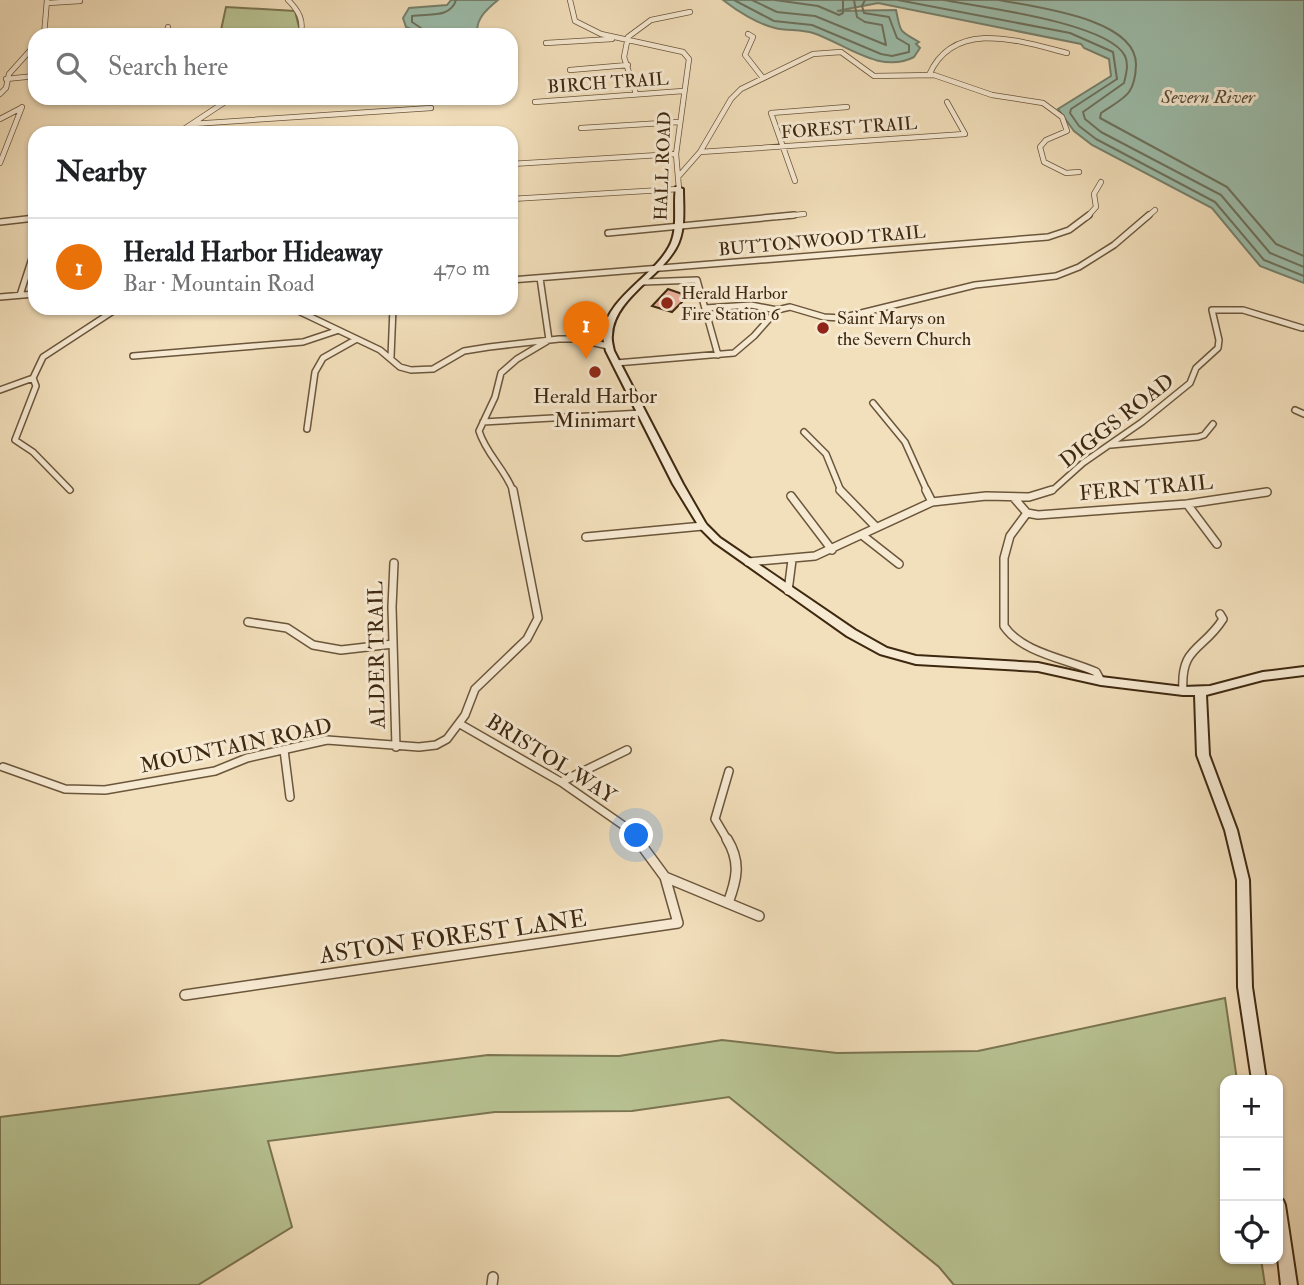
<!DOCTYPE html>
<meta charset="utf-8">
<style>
:root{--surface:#fff;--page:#f6f6f6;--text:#202124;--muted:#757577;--line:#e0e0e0;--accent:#db2777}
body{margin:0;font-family:"IM FELL Double Pica",serif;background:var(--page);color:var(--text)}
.controls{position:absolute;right:21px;bottom:21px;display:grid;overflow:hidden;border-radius:14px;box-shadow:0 2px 5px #0004}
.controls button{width:63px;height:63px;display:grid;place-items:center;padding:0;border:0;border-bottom:2px solid var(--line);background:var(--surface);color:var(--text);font:35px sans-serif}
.you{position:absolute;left:637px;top:836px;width:24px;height:24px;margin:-18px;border:5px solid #fff;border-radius:50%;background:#1a73e8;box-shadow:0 0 0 10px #1a73e833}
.badge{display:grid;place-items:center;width:46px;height:46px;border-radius:50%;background:var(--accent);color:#fff;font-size:23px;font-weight:700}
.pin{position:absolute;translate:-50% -58px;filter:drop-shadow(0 2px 4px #0008)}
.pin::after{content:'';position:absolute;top:37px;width:24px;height:21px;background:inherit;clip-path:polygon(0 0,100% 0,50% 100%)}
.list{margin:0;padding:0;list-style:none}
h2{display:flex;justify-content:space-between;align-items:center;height:91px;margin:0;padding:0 28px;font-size:30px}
h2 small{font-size:23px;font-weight:400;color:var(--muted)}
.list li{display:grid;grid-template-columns:46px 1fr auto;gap:21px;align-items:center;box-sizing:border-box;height:98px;padding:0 28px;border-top:2px solid var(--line)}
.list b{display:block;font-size:26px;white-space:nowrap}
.list p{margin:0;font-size:23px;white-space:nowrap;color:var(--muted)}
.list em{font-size:23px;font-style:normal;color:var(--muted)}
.icon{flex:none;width:38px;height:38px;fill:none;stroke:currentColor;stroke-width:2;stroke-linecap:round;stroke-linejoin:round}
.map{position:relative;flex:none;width:1304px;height:1285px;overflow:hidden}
.search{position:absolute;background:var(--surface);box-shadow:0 2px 5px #0004;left:28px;top:28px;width:490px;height:77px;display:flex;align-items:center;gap:18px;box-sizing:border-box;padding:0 24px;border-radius:21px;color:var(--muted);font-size:26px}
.panel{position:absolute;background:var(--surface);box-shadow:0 2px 5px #0004;left:28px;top:126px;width:490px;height:189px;border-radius:21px}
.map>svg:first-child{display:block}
.green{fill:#b8c292;stroke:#7b7551;stroke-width:2}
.water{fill:#9cbdab;stroke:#76816d;stroke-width:2}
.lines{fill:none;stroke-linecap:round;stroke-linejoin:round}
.shore{stroke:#6d725e;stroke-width:2}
.building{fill:#ebb09d;stroke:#3e2810;stroke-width:2}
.street-far3-casing{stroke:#6b563b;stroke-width:6}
.street-far2-casing{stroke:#6b563b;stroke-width:8}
.street-far1-casing{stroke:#6b563b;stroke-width:10}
.street-casing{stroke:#6b563b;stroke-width:12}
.secondary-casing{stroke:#3e2810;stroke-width:4}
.street-far3{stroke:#f7ead3;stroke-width:4.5}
.street-far2{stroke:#f7ead3;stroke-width:5}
.street-far1{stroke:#f7ead3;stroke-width:7}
.street{stroke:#f7ead3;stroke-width:9}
.secondary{fill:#f7ead3;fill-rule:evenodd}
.poi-dot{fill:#8f2418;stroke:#f7ead3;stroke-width:2.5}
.labels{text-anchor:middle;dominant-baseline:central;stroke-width:6;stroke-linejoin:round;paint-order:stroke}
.far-street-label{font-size:18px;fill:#3e2810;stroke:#f7ead3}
.far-poi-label{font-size:18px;fill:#3e2810;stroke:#f7ead3;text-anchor:start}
.far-water-label{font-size:19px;font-style:italic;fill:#564d37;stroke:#f7ead3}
.poi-label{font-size:21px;fill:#3e2810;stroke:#f7ead3}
.street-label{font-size:21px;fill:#3e2810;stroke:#f7ead3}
.near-street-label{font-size:24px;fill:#3e2810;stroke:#f7ead3}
</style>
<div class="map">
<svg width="1304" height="1285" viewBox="0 0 1304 1285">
<rect width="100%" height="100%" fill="#f2dfbb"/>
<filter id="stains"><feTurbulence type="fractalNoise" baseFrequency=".00286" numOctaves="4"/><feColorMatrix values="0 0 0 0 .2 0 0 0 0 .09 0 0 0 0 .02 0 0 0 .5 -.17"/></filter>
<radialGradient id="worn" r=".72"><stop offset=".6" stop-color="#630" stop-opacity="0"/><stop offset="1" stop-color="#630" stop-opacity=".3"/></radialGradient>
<path class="green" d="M226,7L295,11L300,31L296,35H225L226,30H221Z
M1225,998L1237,1080H1225V1259H1261L1265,1285H954L939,1267L729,1097L632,1111L495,1112L268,1141L292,1227L198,1285H0V1117L488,1055L619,1056L722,1040L837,1053L978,1051Z"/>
<path class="water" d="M451,0H498C487,9 474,20 478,35H426L406,27L403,18L409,8L447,5Z
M723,0H1304V283L1260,266L1212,208L1092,145L1074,131L1058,109L1111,76L1109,59L1084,48L1081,44L878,3L837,11L896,10C901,33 898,30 919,42L916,44L920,48L914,57C880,75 844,43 813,33C801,29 787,31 775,28C758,24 737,11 723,0Z"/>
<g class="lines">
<path class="shore" d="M734,0L774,21L812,25L881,54L892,56L909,52V45L897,38L889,17L864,13L862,6L865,0
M752,0L777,12L815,16L886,45L882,25L865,22L857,17L854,0
M775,0L818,6L839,15L843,13V0
M898,0L1070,33L1113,52L1117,79L1071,109L1070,113L1079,126L1096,139L1215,202L1264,260L1304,276
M944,0C981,7 1109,23 1125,56C1129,65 1126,74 1124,83L1083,112L1085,119L1101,132L1221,195L1270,253L1304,267
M999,0C1033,7 1137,18 1136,65C1135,95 1125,97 1101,113L1100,118L1227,187L1276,244L1304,256
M422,35L421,28L412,22V16C428,13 450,19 456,0"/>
</g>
<path class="building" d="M668,289L688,296L672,312L652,306Z"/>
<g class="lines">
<defs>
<path id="street-far3" d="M288,0C298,10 305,21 300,35
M48,3L80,1
M748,34L753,37L745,55L763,78
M44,35L47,0
M166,35L168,27
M223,35L224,31
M546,43L612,39
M570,70L628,65
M929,75C954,18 1020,41 1067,53
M6,79L35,76
M0,94L6,88L9,74L35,45
M636,94L624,57L628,37L651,20L690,12
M535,102L683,91
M0,119L21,108
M192,124L431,108
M581,128L679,122
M178,133L231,98
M700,152L965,134L947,102
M0,163L22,107
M511,164L676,154
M678,177L700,152L731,99L741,89L813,54L841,52L874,76L934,75L992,95L1043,103L1062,117L1067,131L1046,140L1040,147L1044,162L1066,173L1079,172
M795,181L771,113L847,107
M511,199L679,189L676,154L689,59L683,52L601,34L575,21L570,0
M776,217L804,214
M1087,217L1096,207L1094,194L1101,182
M1147,217L1155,210"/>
<path id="street-far2" d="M0,222L35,218
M608,233L794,215
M540,278L549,340
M511,280L1048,237L1069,230L1089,215
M643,282L697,280L718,355
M20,295L35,249
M0,297L35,294
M292,308L380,350L400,367L411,370L433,369L464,351L489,347L559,339H577L608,346
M705,308L751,305L777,310L790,307L824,317L841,318L975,285L1056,276L1079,267L1114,245L1149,215
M133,356L303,342L336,331
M391,357L393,308
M616,363L734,353L754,336L777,310
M33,378L36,386L15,440L33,452L70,490
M0,390L33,378L43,357L118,308
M873,403L905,442L927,491
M1295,410L1304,414
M483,422L642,413
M307,429L315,372L323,358L355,340
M804,432L826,454L841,491
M1111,445L1198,437L1204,435L1213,424
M513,491C505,469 486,454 479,431L495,397L501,373L517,359L549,340
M1047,491L1054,489L1083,463L1142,422L1190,383L1196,368L1218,348L1219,340L1212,310H1243L1302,328"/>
<path id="street-far1" d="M840,490L876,527
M926,490L932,502
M791,496L832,550
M1014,498L1027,513L1010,536L1004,558V626C1022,653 1067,659 1096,672L1101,681
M1187,504L1217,544
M1027,513L1038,515L1187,504L1267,492
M862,535L899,564
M586,537L703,526
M748,562L815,556L932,502L986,496L1029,497L1052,490
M394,563L392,607L396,747
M788,591L792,560
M248,622L287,628L313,645L341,650L393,644
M1183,691C1180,646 1203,651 1223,619L1220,614
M460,724L561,782L630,830L638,841
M284,750L290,797
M3,767L65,789L105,790L215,771L247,758L327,740L419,747L436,745L447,739L465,715L475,689L527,639L538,618L513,490
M561,782L627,750
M728,841L715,819L729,771"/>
<path id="street" d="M637,839L665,877L759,916
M727,839C741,862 737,879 728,903
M185,995L678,923L665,877
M492,1285L493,1277"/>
<path id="secondary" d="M676,187L683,189C683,208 686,231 676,248C660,277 613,300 612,335C611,340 613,346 614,351L683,484L706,524L720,538L855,630L887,648L916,656L1038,663L1101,677L1183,687L1210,686L1263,672L1304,667V675L1263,680L1206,695L1209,755L1237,830L1249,880L1252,987L1266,1080H1252L1238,987L1237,880L1225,830L1197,755L1195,695H1183L1101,685L1038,671L916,664L880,654L847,636L714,542L700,528L673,484L606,351C605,346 603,340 603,335C606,298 653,277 669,247C679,229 673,207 676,187Z
M1278,1198L1283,1200L1285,1205L1297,1285H1281L1278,1258Z"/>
</defs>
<use href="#street-far3" class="street-far3-casing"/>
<use href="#street-far2" class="street-far2-casing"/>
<use href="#street-far1" class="street-far1-casing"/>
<use href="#street" class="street-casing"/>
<use href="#secondary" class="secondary-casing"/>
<use href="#street-far3" class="street-far3"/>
<use href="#street-far2" class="street-far2"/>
<use href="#street-far1" class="street-far1"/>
<use href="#street" class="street"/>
<use href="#secondary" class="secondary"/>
</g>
<g class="poi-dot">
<circle cx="667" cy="303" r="7"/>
<circle cx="823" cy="328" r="7"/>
<circle cx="595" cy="372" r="7"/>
</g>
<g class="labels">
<g class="far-street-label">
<text transform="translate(608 83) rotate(-4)">BIRCH TRAIL</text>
<text transform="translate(849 128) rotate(-4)">FOREST TRAIL</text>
<text transform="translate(663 166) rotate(-88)">HALL ROAD</text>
<text transform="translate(822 241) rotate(-5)">BUTTONWOOD TRAIL</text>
</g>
<g class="far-poi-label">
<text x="681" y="293">Herald Harbor<tspan x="681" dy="21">Fire Station 6</tspan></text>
<text x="837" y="318">Saint Marys on<tspan x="837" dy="21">the Severn Church</tspan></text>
</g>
<g class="far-water-label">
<text x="1208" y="97">Severn River</text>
</g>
<g class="poi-label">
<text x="595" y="396">Herald Harbor<tspan x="595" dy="24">Minimart</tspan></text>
</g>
<g class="street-label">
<text transform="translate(1117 421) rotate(-38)">DIGGS ROAD</text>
<text transform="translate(1146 488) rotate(-5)">FERN TRAIL</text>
<text transform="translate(377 655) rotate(-91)">ALDER TRAIL</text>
<text transform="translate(236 746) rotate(-12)">MOUNTAIN ROAD</text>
<text transform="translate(551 759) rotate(32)">BRISTOL WAY</text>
</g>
<g class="near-street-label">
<text transform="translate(453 937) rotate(-8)">ASTON FOREST LANE</text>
</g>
</g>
<rect width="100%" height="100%" filter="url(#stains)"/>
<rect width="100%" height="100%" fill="url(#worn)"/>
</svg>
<div class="controls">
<button>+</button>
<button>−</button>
<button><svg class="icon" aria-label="locate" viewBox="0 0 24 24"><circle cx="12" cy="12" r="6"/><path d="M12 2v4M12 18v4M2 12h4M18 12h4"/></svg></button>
</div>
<div class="you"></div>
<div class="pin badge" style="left:586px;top:359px;background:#e8710a">1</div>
<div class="search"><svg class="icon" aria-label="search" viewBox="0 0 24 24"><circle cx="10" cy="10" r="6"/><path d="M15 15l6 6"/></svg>Search here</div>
<section class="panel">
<h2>Nearby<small></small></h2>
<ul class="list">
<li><span class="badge" style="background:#e8710a">1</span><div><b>Herald Harbor Hideaway</b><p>Bar · Mountain Road</p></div><em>470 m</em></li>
</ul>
</section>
</div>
